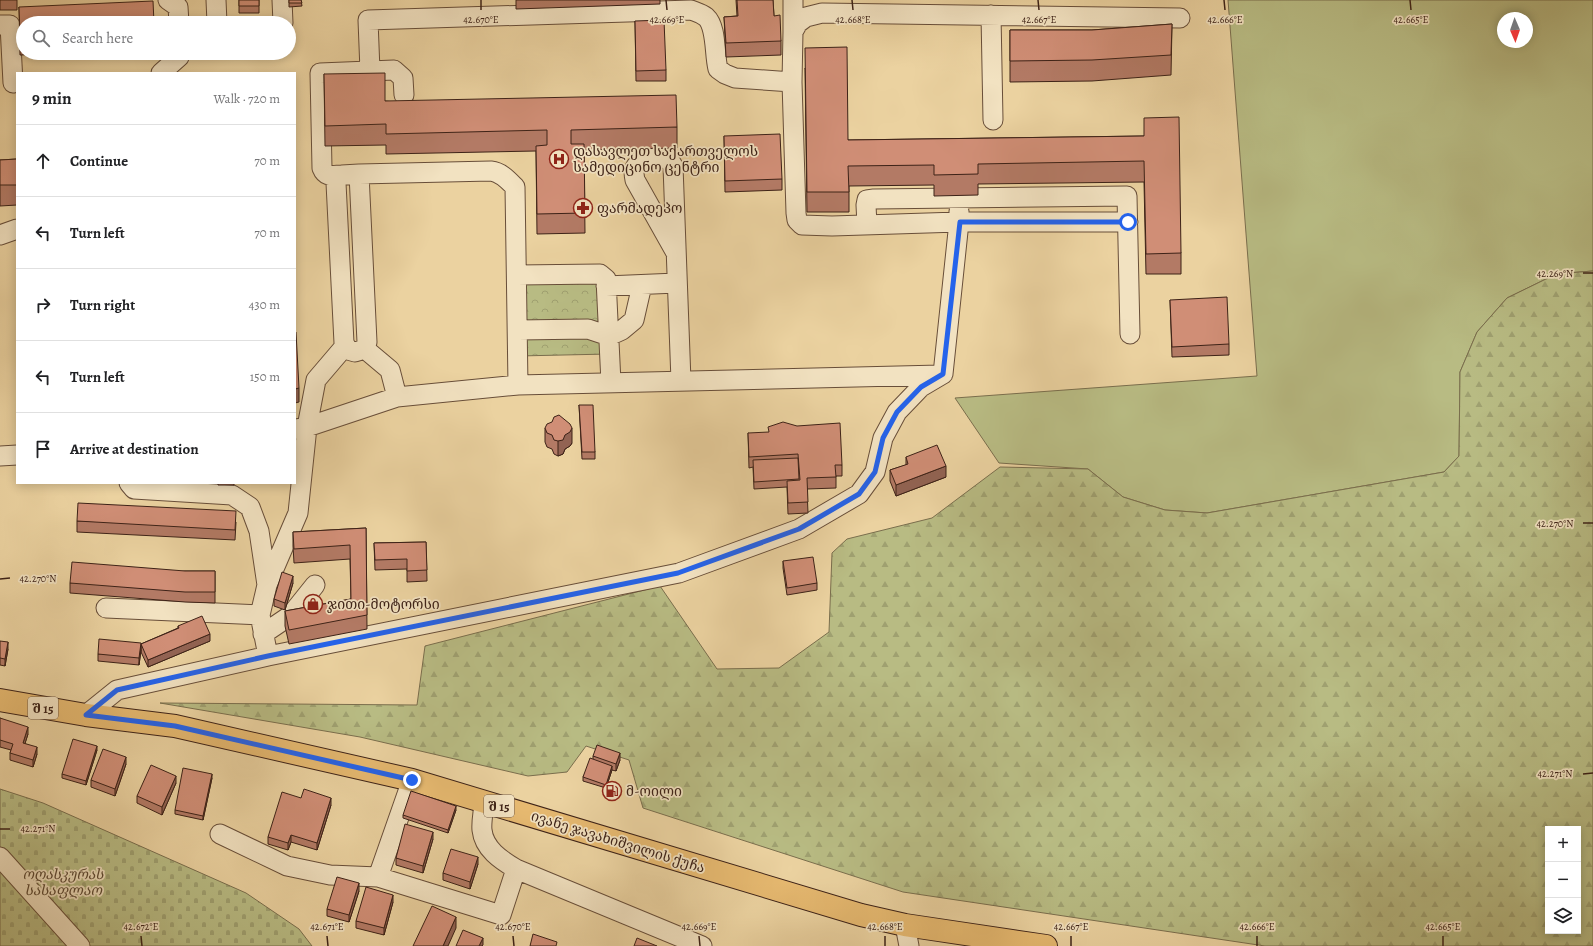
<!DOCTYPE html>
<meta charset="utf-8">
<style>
:root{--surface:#fff;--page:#f2f2f2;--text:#202124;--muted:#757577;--line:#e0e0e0}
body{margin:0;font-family:Alegreya,"Noto Serif Georgian",serif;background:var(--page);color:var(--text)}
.controls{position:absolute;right:12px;bottom:12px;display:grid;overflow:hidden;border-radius:0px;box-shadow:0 2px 10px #0003}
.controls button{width:36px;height:36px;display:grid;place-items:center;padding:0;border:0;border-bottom:1px solid var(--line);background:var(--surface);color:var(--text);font:20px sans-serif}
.compass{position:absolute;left:1497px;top:12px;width:36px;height:36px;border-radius:50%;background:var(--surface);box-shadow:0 2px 10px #0003;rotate:178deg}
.stop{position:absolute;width:12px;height:12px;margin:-9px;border:3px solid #2563eb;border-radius:50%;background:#fff}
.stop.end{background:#2563eb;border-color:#fff;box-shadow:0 1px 4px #0008}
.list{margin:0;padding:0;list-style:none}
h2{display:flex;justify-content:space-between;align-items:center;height:52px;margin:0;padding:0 16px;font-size:17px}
h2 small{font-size:13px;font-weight:400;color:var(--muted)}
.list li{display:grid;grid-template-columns:26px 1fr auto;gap:12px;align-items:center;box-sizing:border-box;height:72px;padding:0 16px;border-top:1px solid var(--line)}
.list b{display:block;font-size:15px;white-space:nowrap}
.list em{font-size:13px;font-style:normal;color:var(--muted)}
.icon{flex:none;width:22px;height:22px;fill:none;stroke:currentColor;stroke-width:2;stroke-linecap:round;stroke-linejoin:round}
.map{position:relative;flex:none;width:1593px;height:946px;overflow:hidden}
.search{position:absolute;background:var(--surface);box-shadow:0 2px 10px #0003;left:16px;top:16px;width:280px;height:44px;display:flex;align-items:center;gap:10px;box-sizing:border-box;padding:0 14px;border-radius:22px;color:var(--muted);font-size:15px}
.panel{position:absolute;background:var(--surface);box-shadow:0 2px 10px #0003;left:16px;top:72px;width:280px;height:412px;border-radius:0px}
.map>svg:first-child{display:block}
.grass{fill:#b8bb83;stroke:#7a6e4d;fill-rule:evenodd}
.forest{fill:url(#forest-firs);stroke:#7a6e4d;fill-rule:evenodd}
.cemetery{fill:url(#cemetery-stones);stroke:#7a6e4d}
.park{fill:url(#park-crowns);stroke:#7a6e4d}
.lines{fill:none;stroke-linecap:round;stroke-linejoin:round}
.minor-casing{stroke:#684e39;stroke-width:21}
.major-casing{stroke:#3d2217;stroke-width:24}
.minor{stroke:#f2e2c1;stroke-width:19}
.major{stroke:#e6b970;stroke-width:22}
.wall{fill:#b37a65;stroke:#3d2217}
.shaded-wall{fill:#926353;stroke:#3d2217}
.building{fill:#d08e76;stroke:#3d2217}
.route{stroke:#2563eb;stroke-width:5}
.ticks{fill:none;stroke:#3d2217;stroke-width:1.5}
.labels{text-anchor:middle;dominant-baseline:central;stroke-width:3.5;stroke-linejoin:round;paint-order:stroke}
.shield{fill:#f2e2c1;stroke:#735c4a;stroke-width:1}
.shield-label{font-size:13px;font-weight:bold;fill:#3d2217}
.poi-label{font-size:14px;fill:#3d2217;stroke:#f2e2c1;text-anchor:start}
.street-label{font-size:14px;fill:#3d2217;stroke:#f2e2c1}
.park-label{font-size:14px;font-style:italic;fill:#5c4832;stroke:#f2e2c1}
.ticks-label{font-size:10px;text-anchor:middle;fill:#3d2217;stroke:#f2e2c1;stroke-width:3.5;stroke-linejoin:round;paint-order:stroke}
</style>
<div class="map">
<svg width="1593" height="946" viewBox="0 0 1593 946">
<defs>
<pattern id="forest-firs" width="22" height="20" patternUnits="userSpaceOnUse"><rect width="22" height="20" fill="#b8bb83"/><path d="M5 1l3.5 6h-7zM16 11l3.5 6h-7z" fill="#9fa070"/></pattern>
<pattern id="cemetery-stones" width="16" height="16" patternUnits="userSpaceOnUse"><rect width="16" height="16" fill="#b8bb83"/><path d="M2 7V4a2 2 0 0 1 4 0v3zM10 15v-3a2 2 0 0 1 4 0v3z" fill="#9fa070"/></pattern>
<pattern id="park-crowns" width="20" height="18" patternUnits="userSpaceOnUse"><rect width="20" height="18" fill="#b8bb83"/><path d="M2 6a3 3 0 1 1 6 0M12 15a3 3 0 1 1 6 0" fill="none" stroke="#9fa070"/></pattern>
</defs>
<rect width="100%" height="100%" fill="#ebd2a0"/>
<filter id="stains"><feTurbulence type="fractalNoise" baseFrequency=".005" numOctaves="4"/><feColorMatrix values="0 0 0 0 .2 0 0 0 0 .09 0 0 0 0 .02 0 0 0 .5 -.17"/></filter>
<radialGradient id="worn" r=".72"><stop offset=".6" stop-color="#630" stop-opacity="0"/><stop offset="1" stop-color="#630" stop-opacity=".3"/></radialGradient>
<path class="grass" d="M1228,0H1593V271L1567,273L1546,279L1507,298L1477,332L1460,372L1459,456L1444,472L1207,513L1165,510L1123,497L1088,469L999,463L955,398L1257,376ZM1503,18H1527V42H1503Z"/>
<path class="forest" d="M1593,271V946H1265L903,892L643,808L629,760L586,746L567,772L528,776L360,737L160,703L417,705L425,646L660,586L717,669L779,668L829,632L832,553L847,539L932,518L1000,467L1088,469L1123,497L1165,510L1207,513L1444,472L1459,456L1460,372L1477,332L1507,298L1546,279L1567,273ZM1548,829H1578V931H1548Z"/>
<path class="cemetery" d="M0,789L43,803L246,893L299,929L312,946H0Z"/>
<path class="park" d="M600,274L609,354L518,356L517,275Z"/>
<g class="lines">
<defs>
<path id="minor" d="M168,0L178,7L179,23
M216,0L217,23
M282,0L283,23
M793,0V32
M991,15L993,120
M0,25H10L13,83L17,82
M370,71L368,20L691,10C696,12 701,13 706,17C717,27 714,54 718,69L725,74L735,78L792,82
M161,73L179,57V53
M359,174L342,175L337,178L336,183L344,343L348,350L355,352L365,349L367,342L359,174L491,171C501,172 508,180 515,187L518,385
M342,175C333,175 326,178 322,168L320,73L394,70L403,78L404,95
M1128,222H959L832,226L802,225L797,220L796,213L792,82L793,32L798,23L806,17L822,13L1180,18
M867,225L866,205L867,200L874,199L1127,196L1130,334
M0,235L17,229
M676,253L635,180C634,175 633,169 637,165C645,154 667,153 673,166L681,381
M517,275L600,274L606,279L611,383
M606,286L677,283
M518,330L588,329L609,336L622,330L634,320L642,285
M365,349L390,370L397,397
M943,374L959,222V211
M295,429L307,427L397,397L518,385L940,375
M0,456L17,455
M129,483L134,489L232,495L250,507L259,531L267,585
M106,608L260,615
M263,634L291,615L315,585
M268,656L260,615L267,585L298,513L307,427L316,380L345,346
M86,715L117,690L268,656L679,573L799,529L859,494L875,472L883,438L897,412L921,387L943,374
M412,780L378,877L501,915L516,869
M484,801C484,810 481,821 482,830C484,849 501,860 516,869L702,946
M220,834L287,866L330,875L378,877
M0,857L80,946
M905,925L909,946"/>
<path id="major" d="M0,700L86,715L175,726L412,780L861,915L905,925L1046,946"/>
</defs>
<use href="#minor" class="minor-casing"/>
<use href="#major" class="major-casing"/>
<use href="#minor" class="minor"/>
<use href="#major" class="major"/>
</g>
<path class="wall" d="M0,0H17V10H0Z
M239,0H259V13H239Z
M289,0H301L302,6L289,7Z
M516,0H660V4L516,9Z
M736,0H773L774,16L781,41V55L726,57L724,17L737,16Z
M19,7L23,23V53H67L20,55Z
M635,21L666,70V81H636Z
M1172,24L1171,75L1092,81L1010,82V30H1092Z
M805,68L848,140L1144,136L1181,253V274H1146L1144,182L978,184V195L934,196V185L849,186V212H807Z
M324,74L385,101L677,127V148L584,150L585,233L537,234L536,151L386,154V145L325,146Z
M724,136L782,179V190L725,192Z
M17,159V205L0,206V160Z
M1170,300L1229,344V355L1172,357Z
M579,405L595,452V459H582Z
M545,428L572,443L570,446L565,449L563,454L558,456L554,454L552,449L547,447L545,442Z
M748,433L842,465V476H836V488L807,489L808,513L788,514L787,487L754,489L753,467L749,468Z
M906,457L946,477L896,496L890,481V470L906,465Z
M218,483H234V485H218Z
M77,521L236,522L235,540L77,532Z
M366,528L367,629L289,644L285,626V611L351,599L350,559L294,563L293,546V532Z
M426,542L427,581L407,582V569L375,570L374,543Z
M783,561L817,583V590L787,595L783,568Z
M185,571H215V603L185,602L70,593V583Z
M293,583L285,610L274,606V599Z
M178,626L210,641L148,667L141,652V644L178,628Z
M0,641L8,649L5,666L0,665Z
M141,650L139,665L98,661V654Z
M0,718L28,734L25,743L37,754L33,767L10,760V753L11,750L0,747Z
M97,750L86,785L62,778V774Z
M593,756L620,760L616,771L612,770L606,788L583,781V777L593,759Z
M126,764L115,796L91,787V780Z
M212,778L203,820L175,814V810Z
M176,783L162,815L137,803V796Z
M301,798L331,805L317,850L291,842L288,850L268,844V837Z
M456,810L448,833L403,818V815Z
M433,839L423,873L396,865V858Z
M478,864L470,889L443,880V873Z
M359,891L349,922L327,916V909Z
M393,902L384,935L356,928V921Z"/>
<path class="shaded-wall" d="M299,388V402L295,403V389Z
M572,428V443L570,446L565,449L563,454L558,456V441Z
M946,466V477L896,496V485Z
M293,576V583L285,610V603Z
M210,634V641L148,667V660Z
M8,642V649L5,666V659Z
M141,643V650L139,665V658Z
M28,727V734L23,750V743Z
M97,746V750L86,785V781Z
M37,747V754L33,767V760Z
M620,753V760L616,771V764Z
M126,757V764L115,796V789Z
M612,766V770L606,788V785Z
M212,774V778L203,820V816Z
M176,776V783L162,815V807Z
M331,798V805L317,850V843Z
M456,806V810L448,833V830Z
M433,832V839L423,873V866Z
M291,835V842L288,850V843Z
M478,857V864L470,889V882Z
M359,883V891L349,922V915Z
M393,895V902L384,935V928Z
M456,917V928L448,946H443Z
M483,938V945L482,946H479Z"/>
<path class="building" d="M239,0H259V6H239Z
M289,0H301L302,3H289Z
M737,0H773L774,16L780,15L781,41L726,43L724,17L738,16Z
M153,1L154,23H23V35H20L19,7Z
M664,20L666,70L636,71L635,21Z
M1172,24L1171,55L1092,60L1010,61V30H1092Z
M847,47L848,140L1144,136V118L1179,117L1181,253L1146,254L1144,161L978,164V174L934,175V165L848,166L849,192H807L805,48Z
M385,73V101L676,95L677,127L571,130V144H584L585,213L537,214L536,146L547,145V130L386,134V124L325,126L324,74Z
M780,134L782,179L725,181L724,136Z
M17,159V185H0V160Z
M1227,297L1229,344L1172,347L1170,300Z
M296,332L299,388L295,389V333Z
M579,405H593L595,452H582Z
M559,415L570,424L572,428L570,432L565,435L563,440L558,441L554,440L552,435L547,433L545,428L547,424L552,422L554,417Z
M783,422L797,426L840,423L842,465H835L836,477L807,478L808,502L788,503L787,481L800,480L798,454L749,457L748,433L769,432L768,427Z
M937,445L946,466L896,485L890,470L908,464L906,457Z
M798,458L799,479L754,482L753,460Z
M78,503L236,511L235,530L77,521Z
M366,528L367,615L289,630L285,611L351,599L350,545L294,549L293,532Z
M426,542L427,570L407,571V559L375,560L374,543Z
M813,557L817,583L787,588L783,561Z
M72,562L185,571H215V592H185L70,583Z
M282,572L293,576L285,603L274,599Z
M202,616L210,634L148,660L141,644L179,628L178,626Z
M99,639L141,643L139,658L98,654Z
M0,641L8,642L5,659L0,658Z
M0,718L28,727L23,743L37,747L33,760L10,753L13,744L0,740Z
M73,739L97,746L86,781L62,774Z
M597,745L620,753L616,764L593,756Z
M103,749L126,757L115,789L91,780Z
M590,758L612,766L606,785L583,777Z
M151,765L176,776L162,807L137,796Z
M183,768L212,774L203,816L175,810Z
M304,789L331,798L317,843L291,835L288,843L268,837L282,792L301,798Z
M411,791L456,806L448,830L403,815Z
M405,824L433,832L423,866L396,858Z
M451,849L478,857L470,882L443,873Z
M337,877L359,883L349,915L327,909Z
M366,887L393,895L384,928L356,921Z
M432,906L456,917L443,946H413Z
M463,930L483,938L479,946H456Z
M533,934L557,942L556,946H530Z
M637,938L657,946H634Z"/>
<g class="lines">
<path class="route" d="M412,780L175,726L86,715L117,690L268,656L678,573L799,529L859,494L875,472L883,438L897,412L921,387L943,374L960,222H1128"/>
</g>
<path class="ticks" d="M481,0V10M666,0L667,10M852,0L853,10M1038,0L1039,10M1224,0L1225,10M1410,0L1411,10M1583,273H1593M1583,523H1593M0,579L10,578M1583,774L1593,773M0,829H10M141,936L142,946M327,936L328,946M513,936L514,946M699,936L700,946M885,936V946M1071,936V946M1257,936V946M1443,936V946"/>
<defs>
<symbol id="hospital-ring" viewBox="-11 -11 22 22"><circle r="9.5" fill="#f2e2c1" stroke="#8f2418" stroke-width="1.5"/><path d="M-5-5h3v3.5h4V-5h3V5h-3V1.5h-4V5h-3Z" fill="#8f2418"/></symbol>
<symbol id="pharmacy-ring" viewBox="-11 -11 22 22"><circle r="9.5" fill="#f2e2c1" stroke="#8f2418" stroke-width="1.5"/><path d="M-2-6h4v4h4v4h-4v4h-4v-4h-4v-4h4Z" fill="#8f2418"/></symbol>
<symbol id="shop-ring" viewBox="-11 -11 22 22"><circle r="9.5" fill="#f2e2c1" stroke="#8f2418" stroke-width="1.5"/><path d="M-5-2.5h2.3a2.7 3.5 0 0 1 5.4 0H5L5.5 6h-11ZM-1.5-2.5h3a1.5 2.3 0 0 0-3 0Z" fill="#8f2418"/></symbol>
<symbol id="fuel-ring" viewBox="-11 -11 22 22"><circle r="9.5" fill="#f2e2c1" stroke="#8f2418" stroke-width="1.5"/><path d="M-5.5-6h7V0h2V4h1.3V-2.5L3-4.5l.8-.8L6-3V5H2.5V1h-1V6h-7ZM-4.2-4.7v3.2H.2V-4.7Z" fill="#8f2418"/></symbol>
</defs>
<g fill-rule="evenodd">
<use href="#hospital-ring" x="548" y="148" width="22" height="22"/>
<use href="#pharmacy-ring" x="572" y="197" width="22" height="22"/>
<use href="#shop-ring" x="302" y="593" width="22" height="22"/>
<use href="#fuel-ring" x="601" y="780" width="22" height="22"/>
</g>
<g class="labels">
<g class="shield">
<rect x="28" y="697" width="30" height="22" rx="3"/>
<rect x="484" y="795" width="30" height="22" rx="3"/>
</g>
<g class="shield-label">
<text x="43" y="708">შ 15</text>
<text x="499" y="806">შ 15</text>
</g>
<g class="poi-label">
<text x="573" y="151">დასავლეთ საქართველოს<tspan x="573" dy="16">სამედიცინო ცენტრი</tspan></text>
<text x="597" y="208">ფარმადეპო</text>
<text x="327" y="604">ჯითი-მოტორსი</text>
<text x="626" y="791">მ-ოილი</text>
</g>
<g class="street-label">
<text transform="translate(618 842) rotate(17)">ივანე ჯავახიშვილის ქუჩა</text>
</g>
<g class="park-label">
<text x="63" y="874">ოღასკურას<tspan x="63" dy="16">სასაფლაო</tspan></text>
</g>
</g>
<g class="ticks-label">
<text x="481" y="23">42.670°E</text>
<text x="667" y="23">42.669°E</text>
<text x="853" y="23">42.668°E</text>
<text x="1039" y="23">42.667°E</text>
<text x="1225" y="23">42.666°E</text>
<text x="1411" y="23">42.665°E</text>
<text x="1555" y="277">42.269°N</text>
<text x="1555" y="527">42.270°N</text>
<text x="38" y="582">42.270°N</text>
<text x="1555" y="777">42.271°N</text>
<text x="38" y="832">42.271°N</text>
<text x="141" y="930">42.672°E</text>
<text x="327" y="930">42.671°E</text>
<text x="513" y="930">42.670°E</text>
<text x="699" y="930">42.669°E</text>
<text x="885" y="930">42.668°E</text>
<text x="1071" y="930">42.667°E</text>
<text x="1257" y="930">42.666°E</text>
<text x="1443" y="930">42.665°E</text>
</g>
<rect width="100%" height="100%" filter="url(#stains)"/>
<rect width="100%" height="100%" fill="url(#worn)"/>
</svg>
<div class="controls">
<button>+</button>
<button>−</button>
<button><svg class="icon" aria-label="layers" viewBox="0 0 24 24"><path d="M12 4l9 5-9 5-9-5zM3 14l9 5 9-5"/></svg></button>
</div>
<svg class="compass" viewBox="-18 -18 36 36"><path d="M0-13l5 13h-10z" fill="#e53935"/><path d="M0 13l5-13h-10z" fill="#757577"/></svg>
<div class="stop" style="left:1128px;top:222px"></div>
<div class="stop end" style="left:412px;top:780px"></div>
<div class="search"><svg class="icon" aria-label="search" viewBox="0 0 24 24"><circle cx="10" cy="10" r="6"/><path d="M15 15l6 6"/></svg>Search here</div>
<section class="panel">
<h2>9 min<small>Walk · 720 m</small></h2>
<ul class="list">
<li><svg class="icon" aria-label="ahead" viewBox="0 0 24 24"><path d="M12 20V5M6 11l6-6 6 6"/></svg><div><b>Continue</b></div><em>70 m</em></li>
<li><svg class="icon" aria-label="left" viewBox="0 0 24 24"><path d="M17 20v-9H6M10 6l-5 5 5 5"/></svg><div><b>Turn left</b></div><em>70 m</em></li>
<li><svg class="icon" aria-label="right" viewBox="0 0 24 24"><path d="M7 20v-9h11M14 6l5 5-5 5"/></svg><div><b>Turn right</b></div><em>430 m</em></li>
<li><svg class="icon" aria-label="left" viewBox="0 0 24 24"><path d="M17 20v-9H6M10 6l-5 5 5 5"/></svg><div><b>Turn left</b></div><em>150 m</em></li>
<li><svg class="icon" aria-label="arrive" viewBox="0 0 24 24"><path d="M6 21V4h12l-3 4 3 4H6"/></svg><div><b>Arrive at destination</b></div></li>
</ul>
</section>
</div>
